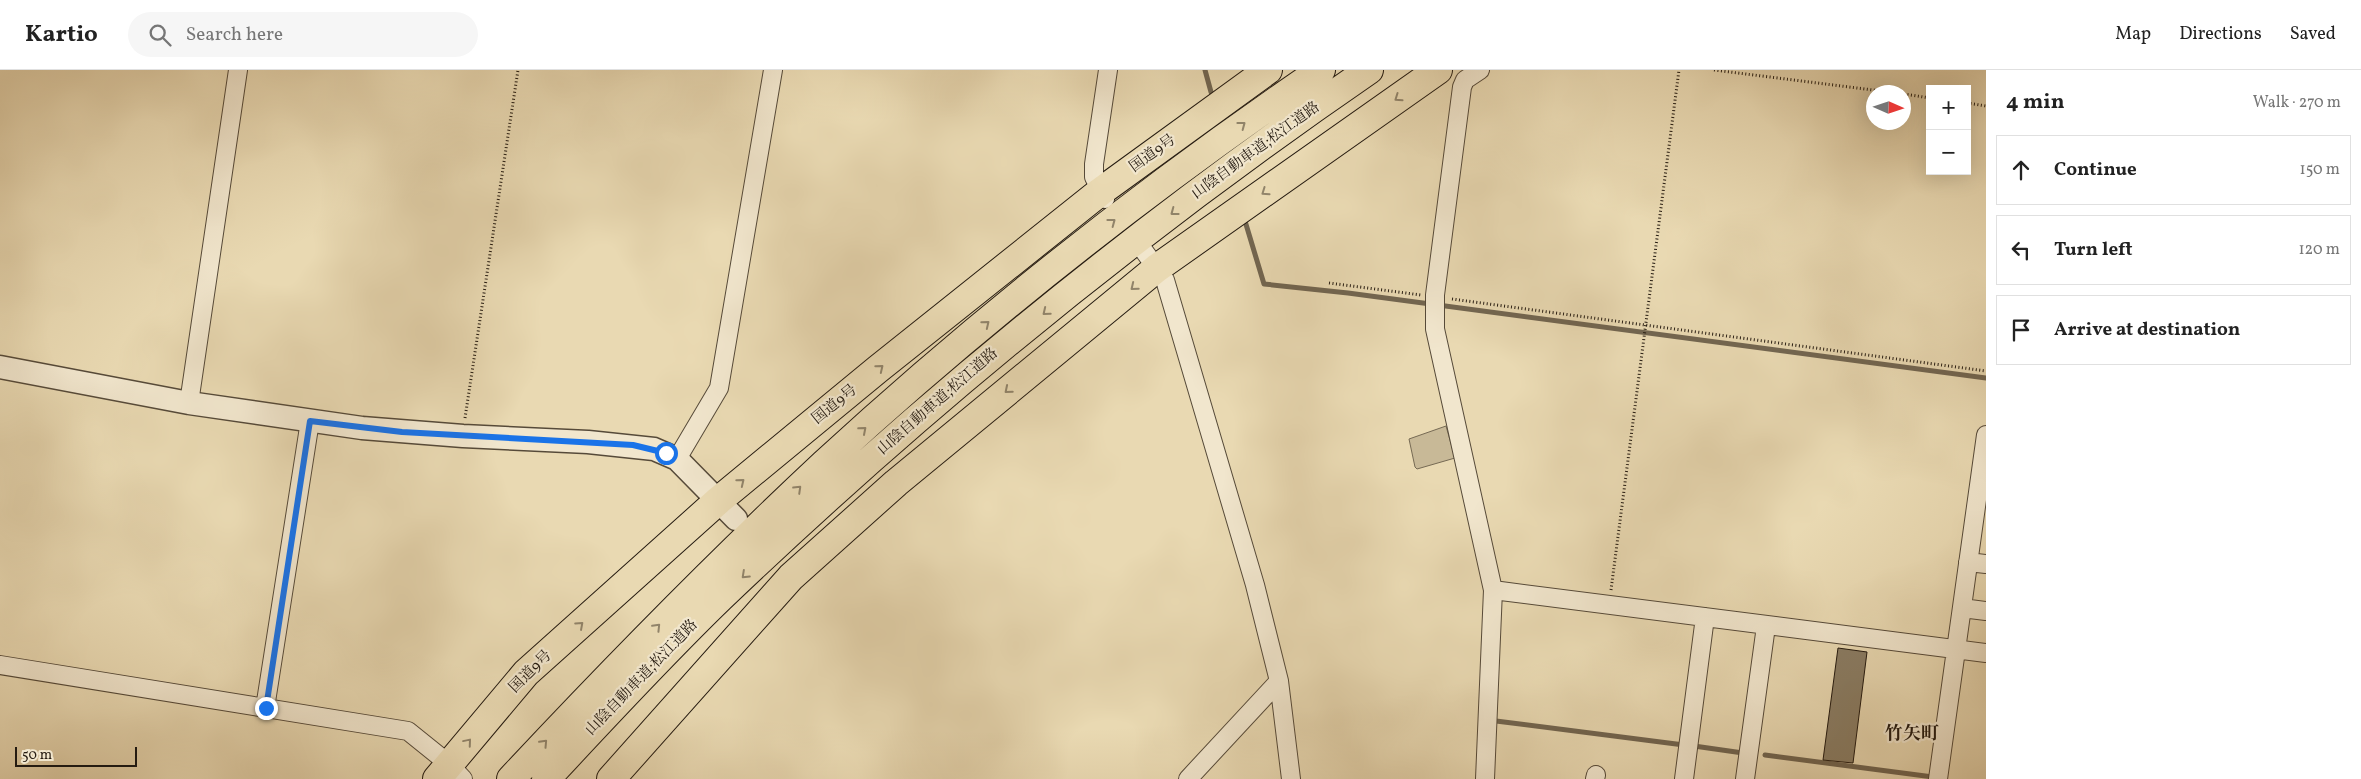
<!DOCTYPE html>
<meta charset="utf-8">
<style>
:root{--surface:#fff;--page:#f6f6f6;--text:#222;--muted:#767676;--line:#e0e0e0}
body{margin:0;font-family:Vollkorn,"Noto Serif JP",serif;background:var(--page);color:var(--text)}
.controls{position:absolute;right:15px;top:15px;display:grid;overflow:hidden;border-radius:0px;box-shadow:0 5px 20px #0002}
.controls button{width:45px;height:45px;display:grid;place-items:center;padding:0;border:0;border-bottom:1px solid var(--line);background:var(--surface);color:var(--text);font:25px sans-serif}
.compass{position:absolute;left:1866px;top:15px;width:45px;height:45px;border-radius:50%;background:var(--surface);box-shadow:0 5px 20px #0002;rotate:93deg}
.scale{position:absolute;left:15px;bottom:12px;width:122px;box-sizing:border-box;padding-left:5px;border:2px solid #251b11;border-top:0;font-size:14px;line-height:18px;white-space:nowrap;color:#251b11;-webkit-text-stroke:4px #f1e6cd;paint-order:stroke}
.stop{position:absolute;width:15px;height:15px;margin:-11px;border:4px solid #1a73e8;border-radius:50%;background:#fff}
.stop.end{background:#1a73e8;border-color:#fff;box-shadow:0 1px 5px #0008}
.list{margin:0;padding:0;list-style:none}
h2{display:flex;justify-content:space-between;align-items:center;height:65px;margin:0;padding:0 20px;font-size:21px}
h2 small{font-size:16px;font-weight:400;color:var(--muted)}
.list li{display:grid;grid-template-columns:32px 1fr auto;gap:15px;align-items:center;box-sizing:border-box;height:70px;margin:0 10px 10px;padding:0 10px;border:1px solid var(--line);border-radius:0px}
.list b{display:block;font-size:19px;white-space:nowrap}
.list em{font-size:16px;font-style:normal;color:var(--muted)}
.icon{flex:none;width:28px;height:28px;fill:none;stroke:currentColor;stroke-width:2;stroke-linecap:round;stroke-linejoin:round}
.map{position:relative;flex:none;width:1986px;height:709px;overflow:hidden}
header{display:flex;align-items:center;gap:30px;box-sizing:border-box;height:70px;padding:0 25px;background:var(--surface);border-bottom:1px solid var(--line)}
header strong{font-size:24px}
nav{display:flex;gap:28px;margin-inline-start:auto;font-size:18px}
.search{width:350px;height:45px;background:var(--page);display:flex;align-items:center;gap:12px;box-sizing:border-box;padding:0 18px;border-radius:28px;color:var(--muted);font-size:19px}
main{display:flex}
aside{flex:1;background:var(--surface)}
.map>svg:first-child{display:block}
.green{fill:#c8b997;stroke:#766a54}
.lines{fill:none;stroke-linecap:round;stroke-linejoin:round}
.stream{stroke:#726651;stroke-width:5}
.building{fill:#8b7e65;stroke:#251b11}
.minor-casing{stroke:#564a39;stroke-width:20}
.tertiary-casing{stroke:#564a39;stroke-width:25}
.trunk-casing{stroke:#251b11;stroke-width:30}
.motorway-casing{stroke:#251b11;stroke-width:30}
.path{stroke:#251b11;stroke-width:3;stroke-dasharray:1 2.5;stroke-linecap:butt}
.minor{stroke:#f1e6cd;stroke-width:18}
.tertiary{stroke:#f1e6cd;stroke-width:22}
.trunk{stroke:#e9d9b2;stroke-width:28}
.motorway{stroke:#e9d9b2;stroke-width:28}
.oneway{stroke:#91846a}
.route{stroke:#1a73e8;stroke-width:6}
.labels{text-anchor:middle;dominant-baseline:central;stroke-width:4.5;stroke-linejoin:round;paint-order:stroke}
.street-label{font-size:15px;fill:#251b11;stroke:#f1e6cd}
.quarter-label{font-size:18px;font-weight:bold;fill:#251b11;stroke:#f1e6cd}
</style>
<header>
<strong>Kartio</strong>
<div class="search"><svg class="icon" aria-label="search" viewBox="0 0 24 24"><circle cx="10" cy="10" r="6"/><path d="M15 15l6 6"/></svg>Search here</div>
<nav><a>Map</a><a>Directions</a><a>Saved</a></nav>
</header>
<main>
<div class="map">
<svg width="1986" height="709" viewBox="0 0 1986 709">
<rect width="100%" height="100%" fill="#e9d9b2"/>
<filter id="stains"><feTurbulence type="fractalNoise" baseFrequency=".004" numOctaves="4"/><feColorMatrix values="0 0 0 0 .2 0 0 0 0 .09 0 0 0 0 .02 0 0 0 .5 -.17"/></filter>
<radialGradient id="worn" r=".72"><stop offset=".6" stop-color="#630" stop-opacity="0"/><stop offset="1" stop-color="#630" stop-opacity=".3"/></radialGradient>
<path class="green" d="M1446,356L1455,388L1417,399L1415,397L1409,369Z"/>
<g class="lines">
<path class="stream" d="M1205,0L1211,22
M1245,151L1264,214L1348,223L1986,308
M1496,651L1684,675
M1694,676L1743,683
M1765,685L1933,707"/>
</g>
<path class="building" d="M1838,578L1867,582L1853,693L1823,690Z"/>
<g class="lines">
<defs>
<path id="minor" d="M1480,0L1465,10L1462,17L1435,225V259L1493,520L1485,709
M1105,129L1094,107V94L1108,0
M1144,181L1165,210L1255,515L1279,611L1291,709
M189,333L238,0
M677,389L719,318L773,0
M1968,492L1986,494
M1493,520L1986,583
M1962,538L1986,541
M0,595L408,661L449,694L463,709
M265,638L310,351
M1188,709L1279,611
M1595,709L1596,705
M1684,709L1705,547
M1745,709L1766,556
M1938,709L1986,365"/>
<path id="tertiary" d="M0,297L189,333L362,358L463,366L588,372L654,379L677,389L736,449"/>
<path id="trunk" d="M437,709L526,603L719,430L878,299L1100,122L1268,0
M611,709L791,507L896,413L1157,198L1438,0"/>
<path id="motorway" d="M511,709C612,601 716,495 824,394C979,251 1147,119 1321,0
M546,709C603,648 660,586 720,528C922,335 1139,158 1369,0"/>
</defs>
<use href="#minor" class="minor-casing"/>
<use href="#tertiary" class="tertiary-casing"/>
<use href="#trunk" class="trunk-casing"/>
<use href="#motorway" class="motorway-casing"/>
<path class="path" d="M1714,0L1889,22
M1904,24L1930,28
M1967,33L1986,36
M1329,213L1421,225
M1452,229L1986,301
M465,348L518,0
M1611,520L1679,0"/>
<use href="#minor" class="minor"/>
<use href="#tertiary" class="tertiary"/>
<use href="#trunk" class="trunk"/>
<use href="#motorway" class="motorway"/>
</g>
<defs><path id="oneway-chevron" d="M-2-3.5L2.5 0L-2 3.5" fill="none" stroke-width="1.6" stroke-linecap="round" stroke-linejoin="round" transform="scale(1.25)"/></defs>
<g class="oneway">
<use href="#oneway-chevron" transform="translate(1398 28) rotate(145)"/>
<use href="#oneway-chevron" transform="translate(1242 55) rotate(-37)"/>
<use href="#oneway-chevron" transform="translate(1265 122) rotate(145)"/>
<use href="#oneway-chevron" transform="translate(1174 142) rotate(143)"/>
<use href="#oneway-chevron" transform="translate(1112 152) rotate(-37)"/>
<use href="#oneway-chevron" transform="translate(1134 217) rotate(141)"/>
<use href="#oneway-chevron" transform="translate(1046 242) rotate(141)"/>
<use href="#oneway-chevron" transform="translate(986 254) rotate(-39)"/>
<use href="#oneway-chevron" transform="translate(880 298) rotate(-39)"/>
<use href="#oneway-chevron" transform="translate(1008 320) rotate(140)"/>
<use href="#oneway-chevron" transform="translate(863 360) rotate(-41)"/>
<use href="#oneway-chevron" transform="translate(741 412) rotate(-39)"/>
<use href="#oneway-chevron" transform="translate(798 419) rotate(-44)"/>
<use href="#oneway-chevron" transform="translate(745 505) rotate(137)"/>
<use href="#oneway-chevron" transform="translate(580 555) rotate(-42)"/>
<use href="#oneway-chevron" transform="translate(657 557) rotate(-46)"/>
<use href="#oneway-chevron" transform="translate(468 672) rotate(-50)"/>
<use href="#oneway-chevron" transform="translate(544 673) rotate(-47)"/>
</g>
<g class="lines">
<path class="route" d="M266,638L310,351L402,362L633,375L666,383"/>
</g>
<g class="labels">
<g class="street-label">
<text transform="translate(1256 81) rotate(-36)">山陰自動車道;松江道路</text>
<text transform="translate(1153 84) rotate(-36)">国道9号</text>
<text transform="translate(938 332) rotate(-41)">山陰自動車道;松江道路</text>
<text transform="translate(835 335) rotate(-39)">国道9号</text>
<text transform="translate(531 602) rotate(-45)">国道9号</text>
<text transform="translate(642 608) rotate(-46)">山陰自動車道;松江道路</text>
</g>
<g class="quarter-label">
<text x="1912" y="664">竹矢町</text>
</g>
</g>
<rect width="100%" height="100%" filter="url(#stains)"/>
<rect width="100%" height="100%" fill="url(#worn)"/>
</svg>
<div class="controls">
<button>+</button>
<button>−</button>
</div>
<svg class="compass" viewBox="-18 -18 36 36"><path d="M0-13l5 13h-10z" fill="#e53935"/><path d="M0 13l5-13h-10z" fill="#767676"/></svg>
<div class="scale">50 m</div>
<div class="stop" style="left:666px;top:383px"></div>
<div class="stop end" style="left:266px;top:638px"></div>
</div>
<aside>
<h2>4 min<small>Walk · 270 m</small></h2>
<ul class="list">
<li><svg class="icon" aria-label="ahead" viewBox="0 0 24 24"><path d="M12 20V5M6 11l6-6 6 6"/></svg><div><b>Continue</b></div><em>150 m</em></li>
<li><svg class="icon" aria-label="left" viewBox="0 0 24 24"><path d="M17 20v-9H6M10 6l-5 5 5 5"/></svg><div><b>Turn left</b></div><em>120 m</em></li>
<li><svg class="icon" aria-label="arrive" viewBox="0 0 24 24"><path d="M6 21V4h12l-3 4 3 4H6"/></svg><div><b>Arrive at destination</b></div></li>
</ul>
</aside>
</main>
